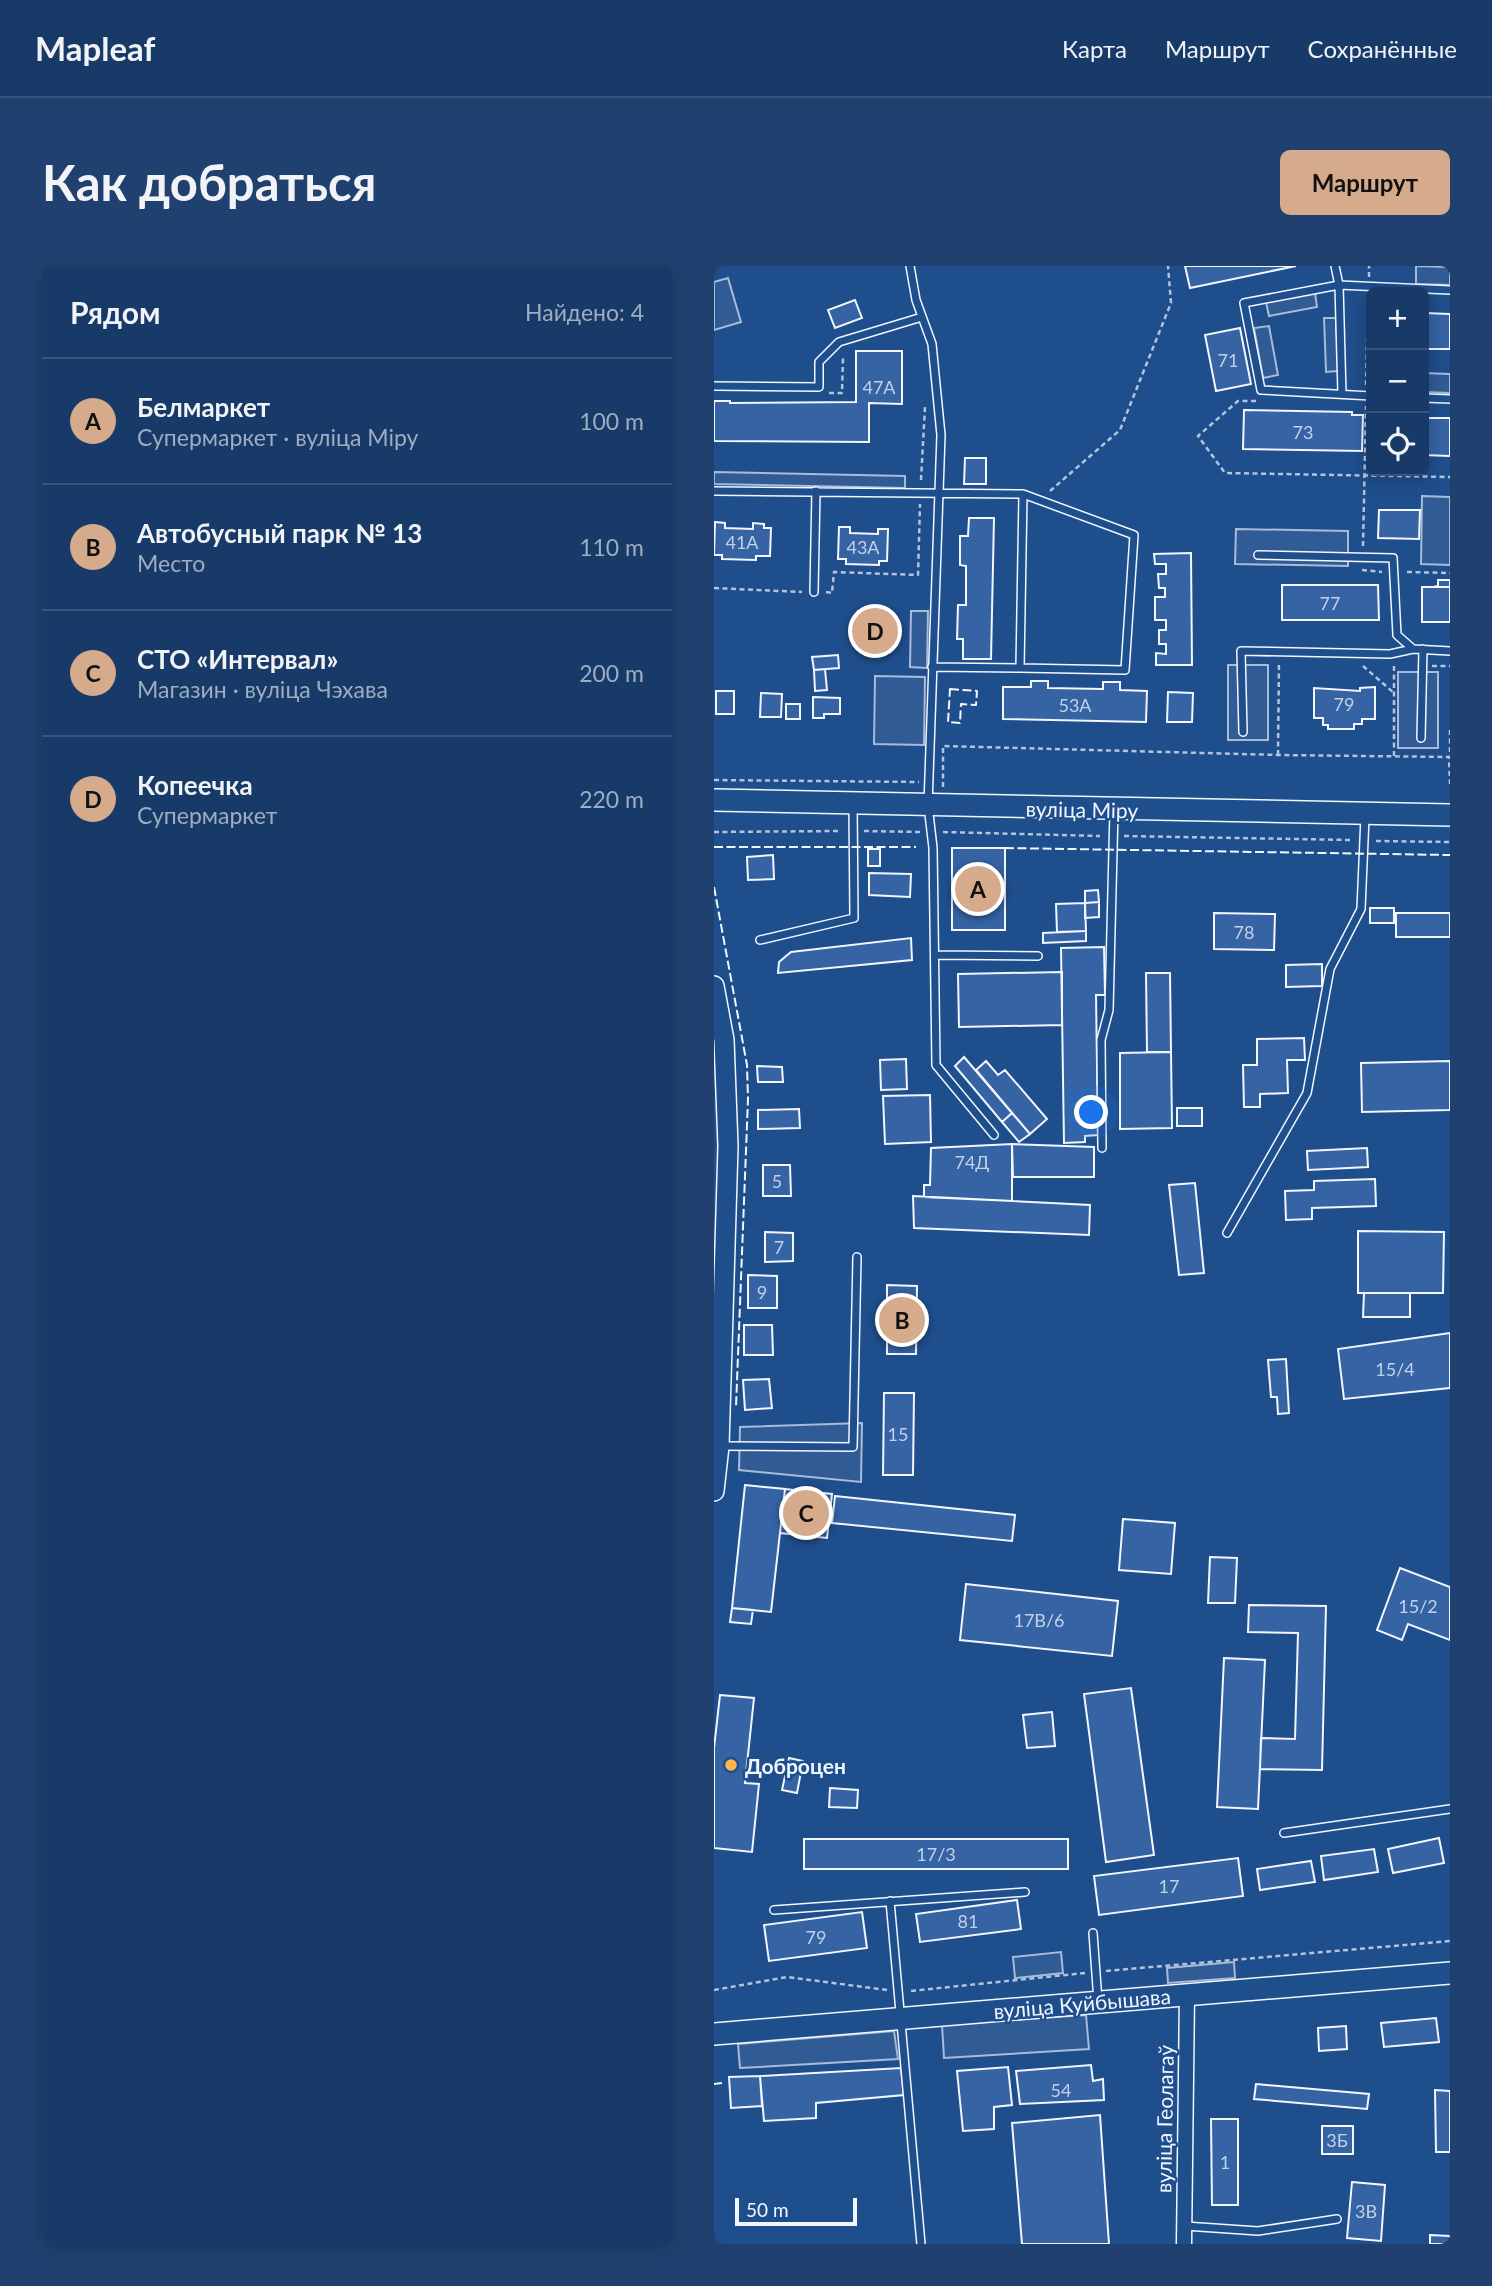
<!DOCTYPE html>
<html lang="ru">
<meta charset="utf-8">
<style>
:root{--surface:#173a69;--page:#20416f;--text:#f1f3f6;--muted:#9eadc0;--line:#36547d;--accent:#d6ab8b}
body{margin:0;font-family:Lato,sans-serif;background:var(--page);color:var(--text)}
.controls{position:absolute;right:21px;top:21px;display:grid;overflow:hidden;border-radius:10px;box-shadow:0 4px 18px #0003}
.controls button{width:63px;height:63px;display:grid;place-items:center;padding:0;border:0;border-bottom:2px solid var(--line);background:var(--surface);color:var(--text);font:35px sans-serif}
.scale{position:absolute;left:21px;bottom:18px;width:122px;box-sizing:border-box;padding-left:7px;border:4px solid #f2f6ff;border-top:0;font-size:19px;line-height:24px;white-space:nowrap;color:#f2f6ff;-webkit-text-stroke:5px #1f4e8c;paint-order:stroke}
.you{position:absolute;left:378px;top:847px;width:24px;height:24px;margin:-18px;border:5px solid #fff;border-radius:50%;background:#1a73e8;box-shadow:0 0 0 10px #1a73e833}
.badge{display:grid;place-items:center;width:46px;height:46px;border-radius:50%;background:var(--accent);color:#111;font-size:23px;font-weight:700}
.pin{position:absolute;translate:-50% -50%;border:4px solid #fff;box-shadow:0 2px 7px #0006}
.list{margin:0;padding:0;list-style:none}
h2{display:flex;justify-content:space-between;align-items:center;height:91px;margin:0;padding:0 28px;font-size:30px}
h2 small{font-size:23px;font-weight:400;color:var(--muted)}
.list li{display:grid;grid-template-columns:46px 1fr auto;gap:21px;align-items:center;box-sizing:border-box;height:126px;padding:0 28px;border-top:2px solid var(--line)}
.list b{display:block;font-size:26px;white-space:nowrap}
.list p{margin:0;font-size:23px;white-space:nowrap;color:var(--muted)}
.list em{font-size:23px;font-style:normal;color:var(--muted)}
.icon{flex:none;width:38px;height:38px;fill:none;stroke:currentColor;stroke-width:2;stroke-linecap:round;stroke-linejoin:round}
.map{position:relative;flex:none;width:736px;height:1978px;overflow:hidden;border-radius:10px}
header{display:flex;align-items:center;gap:42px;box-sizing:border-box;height:98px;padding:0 35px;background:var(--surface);border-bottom:2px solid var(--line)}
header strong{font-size:33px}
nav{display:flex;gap:38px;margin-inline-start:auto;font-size:24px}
.intro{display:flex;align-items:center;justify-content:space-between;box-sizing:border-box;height:168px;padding:0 42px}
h1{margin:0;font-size:49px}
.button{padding:18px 32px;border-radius:10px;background:var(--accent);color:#111;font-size:24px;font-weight:700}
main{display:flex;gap:42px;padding:0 42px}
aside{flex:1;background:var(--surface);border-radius:10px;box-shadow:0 4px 18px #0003}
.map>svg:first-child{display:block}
.parking{fill:#305b95;stroke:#a8bbd7;stroke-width:2}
.building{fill:#3563a3;stroke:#f2f6ff;stroke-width:2}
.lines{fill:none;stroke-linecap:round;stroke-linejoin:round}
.service-casing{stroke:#f2f6ff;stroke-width:10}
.minor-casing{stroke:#f2f6ff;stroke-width:17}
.tertiary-casing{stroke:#f2f6ff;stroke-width:22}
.secondary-casing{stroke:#f2f6ff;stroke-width:24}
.path{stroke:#b3c4dc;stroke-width:2.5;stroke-dasharray:5 3.5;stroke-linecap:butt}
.service{stroke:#1f4e8c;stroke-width:7}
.minor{stroke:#1f4e8c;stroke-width:14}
.tertiary{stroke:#1f4e8c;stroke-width:19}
.secondary{stroke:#1f4e8c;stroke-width:21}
.fence{stroke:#f2f6ff;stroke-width:2;stroke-dasharray:9 3.5;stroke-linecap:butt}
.poi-dot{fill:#ffb74d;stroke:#1f4e8c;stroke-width:2.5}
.labels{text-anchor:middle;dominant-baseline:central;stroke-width:5;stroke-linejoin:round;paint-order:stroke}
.number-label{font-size:18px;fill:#c3d1e8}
.street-label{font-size:21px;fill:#f2f6ff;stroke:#1f4e8c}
.poi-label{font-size:21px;font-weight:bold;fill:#f2f6ff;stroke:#1f4e8c;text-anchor:start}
</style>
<header>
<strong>Mapleaf</strong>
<nav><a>Карта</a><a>Маршрут</a><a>Сохранённые</a></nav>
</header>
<div class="intro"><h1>Как добраться</h1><a class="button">Маршрут</a></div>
<main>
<aside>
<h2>Рядом<small>Найдено: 4</small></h2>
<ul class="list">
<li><span class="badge">A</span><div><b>Белмаркет</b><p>Супермаркет · вуліца Міру</p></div><em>100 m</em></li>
<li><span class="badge">B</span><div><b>Автобусный парк № 13</b><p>Место</p></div><em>110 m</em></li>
<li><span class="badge">C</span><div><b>СТО «Интервал»</b><p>Магазин · вуліца Чэхава</p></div><em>200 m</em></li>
<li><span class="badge">D</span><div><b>Копеечка</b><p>Супермаркет</p></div><em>220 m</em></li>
</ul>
</aside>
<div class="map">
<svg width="736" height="1978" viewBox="0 0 736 1978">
<rect width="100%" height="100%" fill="#1f4e8c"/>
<path class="parking" d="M702,0L736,1V19L702,18Z
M14,12L27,56L0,64V16Z
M601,27L603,41L555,50L552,36Z
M610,52H622L624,105L612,106Z
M555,60L564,109L549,112L540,62Z
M710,107L736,108V127L710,126Z
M0,206L191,210V222L0,218Z
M708,230L736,231V299L707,298Z
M522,263L634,265V300L521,298Z
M197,345H214L213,402L196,401Z
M514,399H554V474H514Z
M684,406H724V482H684Z
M161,410L211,411L210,479L160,478Z
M148,1157L147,1216L25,1204L26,1161Z
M347,1686L349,1707L301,1712L299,1691Z
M520,1696L521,1712L454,1717L453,1702Z
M372,1749L375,1783L230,1792L228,1759Z
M180,1765L184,1793L26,1802L24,1778Z"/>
<path class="building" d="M471,0H582L476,22Z
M141,34L148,52L121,62L114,44Z
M710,47L736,48V83H710Z
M526,62L537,118L502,125L491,69Z
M142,85H188V138L155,137V176L0,175V135H16V137L142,136Z
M530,144L638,146V149H649L648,185L529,183Z
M710,152H736V190L710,189Z
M251,192H272V218H250Z
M665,244H706L705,273L664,272Z
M255,252H280L277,393H249V373H243L244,339H252V300L246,299V270H254Z
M1,256L11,257V262L39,263V257L50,258V262H57L56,290H42V294L8,293V289H0Z
M125,261H136V267L164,268V263H174L173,295H165V299L132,298V293H124Z
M477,287L478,399H442V387L452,388V378H445V364H452V354H441V331H451V322H445L444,308H452V298H441L440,288Z
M724,314H736V321H719L724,320Z
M568,319H664L665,354H568Z
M708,321H736V356H708Z
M144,345H177V385H145Z
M124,389L125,402L100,404L98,391Z
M111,403L113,424L101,425L100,404Z
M317,415H334V422L389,423V416H406V424L433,425L432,456L289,453V421H317Z
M661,421V453H648V458H640V463H614V459H609V452H600V422L646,425V422Z
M2,425H20V448H2Z
M454,426L479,427L478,456H453Z
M47,427L68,428L67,451H46Z
M99,431L126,432V448H110V452H99Z
M72,438H86V453H72Z
M238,582H291V664H238Z
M154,583H166V600H154Z
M59,589L60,613L34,614L33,591Z
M155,607L197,608L196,631L155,629Z
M384,624L385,636L371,637V625Z
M385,636V651L371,652V637Z
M371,637L372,665L343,666L342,638Z
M656,642H680V657H656Z
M500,647L561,648L560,684L500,683Z
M682,647H736V671H682Z
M372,665V675L329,677V667Z
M197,672L198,694L64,707L65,696L77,686Z
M390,681L391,729H382L384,869L371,870V876L350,877L347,682Z
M608,698V720L572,721V699Z
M348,706V759L245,761L244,708Z
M432,707H456L457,786H433Z
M590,772L591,794H573L574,827L546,828V841H530L529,799H543V773Z
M457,786L458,862L406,863V787Z
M250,791L298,847L288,856L241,800Z
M192,793L193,823L167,824L166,794Z
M272,795L284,809L291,804L333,853L316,868L262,804Z
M736,795V844L648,846L647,797Z
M43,800L68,801L69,816H44Z
M216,829L217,876L171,878L169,830Z
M463,842H488V860H463Z
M85,843L86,862L44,863V844Z
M298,847L316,868L305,876L288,856Z
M298,878L380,881V911H299Z
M298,878V935L210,931V919H216L217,882Z
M653,882L654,901L594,904L593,885Z
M49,899H76L77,930H49Z
M661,913L662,940L598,942V953L572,954L571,925L600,924V915Z
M481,917L490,1007L465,1009L455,919Z
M199,930L376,939L375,969L200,962Z
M644,965L730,966L729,1027H644Z
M51,966L79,967V995L51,996Z
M34,1009L63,1010V1042H34Z
M173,1019L203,1020L202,1088H173Z
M650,1027H696V1051H649Z
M30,1059H58L59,1089H30Z
M736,1067V1122L630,1133L624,1083Z
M572,1093L575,1147L564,1148L563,1131H557L554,1094Z
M55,1113L58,1142L31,1144L29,1114Z
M170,1127H200L199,1209H169Z
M31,1219L71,1223L57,1346L18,1342Z
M71,1223L118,1228L113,1272L66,1267Z
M121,1230L301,1249L298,1275L118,1257Z
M409,1253L461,1257L457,1308L405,1304Z
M496,1291L523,1292L521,1337H494Z
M686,1302L736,1321V1374L694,1358L688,1374L663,1364Z
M252,1318L404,1335L398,1390L246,1374Z
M535,1339L612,1340L608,1504L546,1503L547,1472L581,1473L584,1367L534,1366Z
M18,1342L39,1344L37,1358L16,1356Z
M510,1392L551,1394L544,1543L503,1541Z
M417,1422L440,1589L392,1596L370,1428Z
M6,1429L40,1432L31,1517L45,1518L38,1586L0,1582V1482Z
M338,1446L341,1480L313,1482L309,1449Z
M75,1492L89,1495L83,1527L68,1524Z
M116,1522L144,1524L143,1542L115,1541Z
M725,1572L730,1597L679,1607L674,1583Z
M90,1573H354V1603H90Z
M660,1583L664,1606L610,1614L607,1590Z
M524,1592L529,1630L385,1649L380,1610Z
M597,1595L601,1616L546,1624L543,1603Z
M303,1634L307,1663L206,1676L202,1648Z
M148,1646L153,1682L55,1695L50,1659Z
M722,1752L725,1776L670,1781L667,1757Z
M632,1760L633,1783L605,1785L604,1762Z
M377,1799L379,1815L389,1813L390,1834L306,1838L302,1805Z
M294,1801L298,1839L280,1841V1863L249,1865L243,1805Z
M187,1802L190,1829L102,1837V1852L50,1855L46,1810Z
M46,1810L48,1840L17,1842L15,1811Z
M542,1818L655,1828L653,1843L540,1833Z
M721,1824L736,1825V1886H722Z
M386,1849L395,1978H308L298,1857Z
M497,1853H524V1939H498Z
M608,1860H639V1888H608Z
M638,1916L671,1919L667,1975L633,1972Z
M716,1969L736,1970V1978H716Z"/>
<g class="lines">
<defs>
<path id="service" d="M196,0L202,34L218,78L227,169L214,539L219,582L222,799L280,869
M621,0L625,19L628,128
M0,120L105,121V96L125,76L208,51
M657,130L547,124L530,37L625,19L736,24
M710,132L736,133
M0,225L309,228L306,402L411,404L420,269L309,228
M544,289L679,292L683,369L699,383L736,385
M100,326L102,225
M218,401L306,402
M529,466L527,385L676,388L699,383
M707,472L709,383
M46,674L140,652L139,538
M221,689L324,690
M388,882L387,774L395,744L400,544
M513,967L593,827L616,703L647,643L651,551
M6,1180L139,1181L143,991
M570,1567L736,1543
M176,1635L207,1978
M60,1644L311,1626
M379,1667L384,1735
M471,1960L544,1965L623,1953"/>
<path id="minor" d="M470,1978L473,1728"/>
<path id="tertiary" d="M0,720L10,774L14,880L5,1180L0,1225"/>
<path id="secondary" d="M0,534L736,549
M0,1768L736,1707"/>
</defs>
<use href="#service" class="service-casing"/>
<use href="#minor" class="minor-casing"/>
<use href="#tertiary" class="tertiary-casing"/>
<use href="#secondary" class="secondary-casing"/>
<path class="path" d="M655,11V0
M652,119L654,31
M115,127H128L129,91
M542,135H524L484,170L511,207L736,211
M207,214L211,141
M336,225L406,164L457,37L454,0
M649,280L652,140
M648,304L668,306
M693,306L736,307
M0,322L88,326
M112,326L118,327L120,306L204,309L206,238
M649,400L680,427
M718,400H736
M736,464V491
M564,489L565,396
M680,490V399
M0,514L205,516
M229,521V480L564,489L735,491L736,518
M150,565L207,566
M0,566L126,565
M229,566L386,570
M410,570L638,574
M662,575L736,576
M392,1705L736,1675
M0,1724L73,1711L173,1724
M197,1725L371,1707"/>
<use href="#service" class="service"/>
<use href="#minor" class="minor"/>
<use href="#tertiary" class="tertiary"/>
<use href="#secondary" class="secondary"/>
<path class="fence" d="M236,423L263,425L262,439L247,438L246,457L234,456Z
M0,581H202
M291,582L736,589
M0,621L33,799L34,833L22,1141
M0,1818L8,1817"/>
</g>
<circle class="poi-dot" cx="17" cy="1499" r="7"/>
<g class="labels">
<g class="number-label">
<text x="514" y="94">71</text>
<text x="165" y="121">47А</text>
<text x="589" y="166">73</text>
<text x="28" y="276">41А</text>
<text x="149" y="281">43А</text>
<text x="616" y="337">77</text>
<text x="630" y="438">79</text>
<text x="361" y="439">53А</text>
<text x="530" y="666">78</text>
<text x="258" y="896">74Д</text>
<text x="63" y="915">5</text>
<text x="65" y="981">7</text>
<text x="48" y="1026">9</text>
<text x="681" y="1103">15/4</text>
<text x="184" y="1168">15</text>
<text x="704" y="1340">15/2</text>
<text x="325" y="1354">17В/6</text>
<text x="222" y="1588">17/3</text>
<text x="455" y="1620">17</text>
<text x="254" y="1655">81</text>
<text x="102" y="1671">79</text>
<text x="347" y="1824">54</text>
<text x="623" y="1874">3Б</text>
<text x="511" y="1896">1</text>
<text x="652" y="1945">3В</text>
</g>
<g class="street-label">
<text transform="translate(368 543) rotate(1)">вуліца Міру</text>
<text transform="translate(368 1737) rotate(-5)">вуліца Куйбышава</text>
<text transform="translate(450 1853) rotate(-89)">вуліца Геолагаў</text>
</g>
<g class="poi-label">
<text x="31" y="1499">Доброцен</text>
</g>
</g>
</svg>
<div class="controls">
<button>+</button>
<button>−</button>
<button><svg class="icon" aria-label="locate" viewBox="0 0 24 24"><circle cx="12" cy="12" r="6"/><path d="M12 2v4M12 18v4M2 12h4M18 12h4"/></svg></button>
</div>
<div class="scale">50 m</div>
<div class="you"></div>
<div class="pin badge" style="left:264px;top:623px">A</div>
<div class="pin badge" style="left:188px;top:1054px">B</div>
<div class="pin badge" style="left:92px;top:1247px">C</div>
<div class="pin badge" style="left:161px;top:365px">D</div>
</div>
</main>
